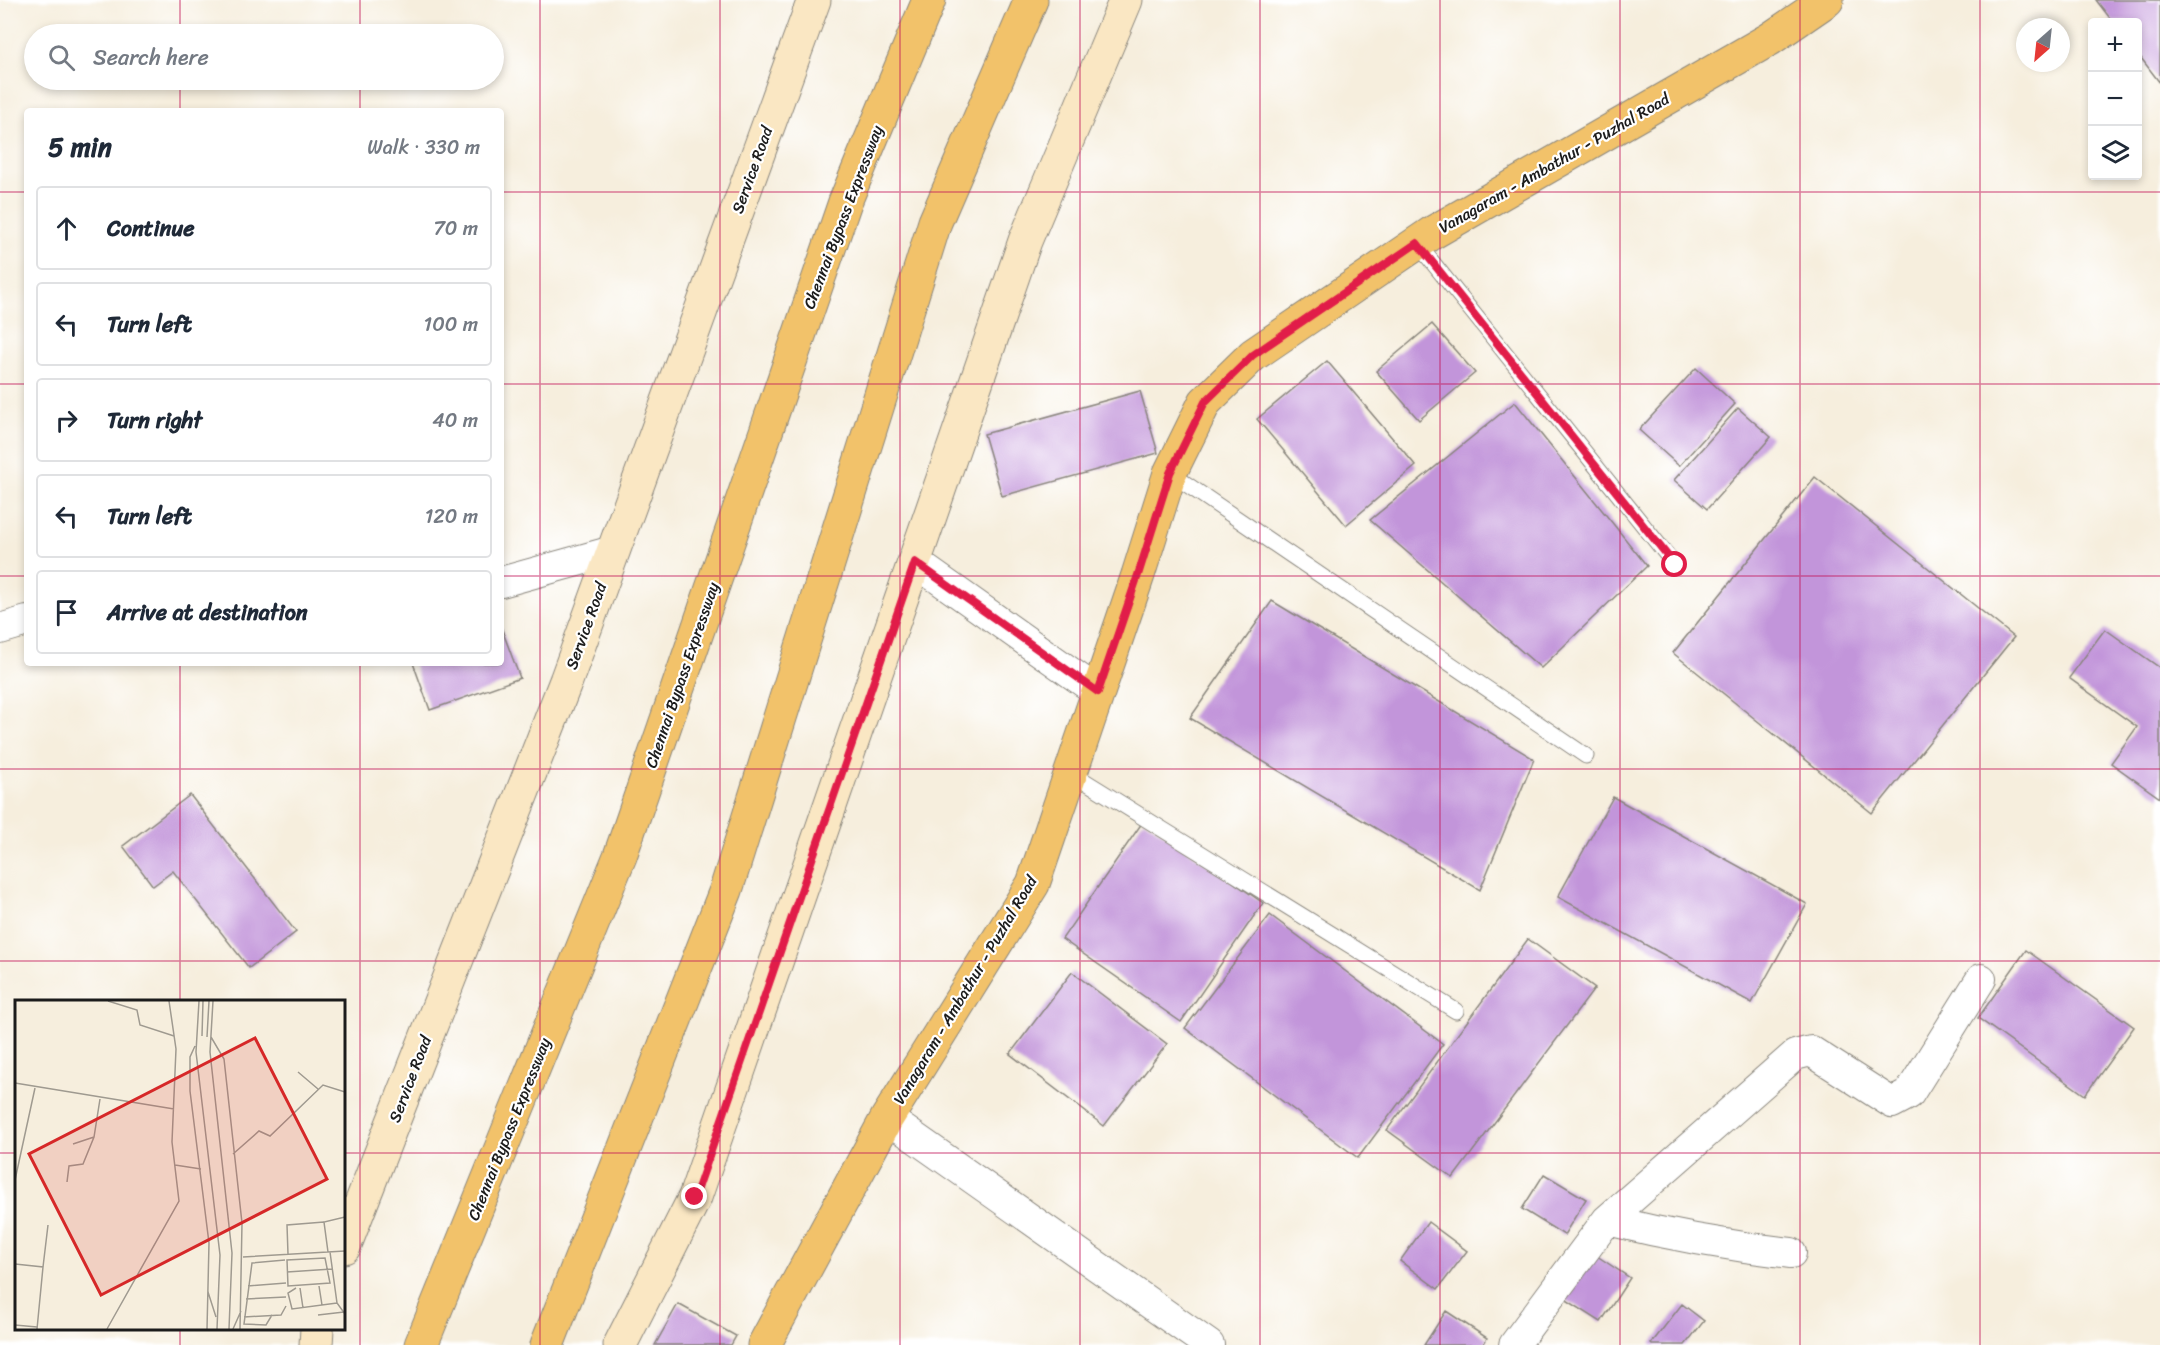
<!DOCTYPE html>
<meta charset="utf-8">
<style>
:root{--surface:#fff;--page:#f2f2f3;--text:#1f2937;--muted:#747a83;--line:#e0e1e3}
body{margin:0;font-family:Sriracha,sans-serif;background:var(--page);color:var(--text)}
.controls{position:absolute;right:18px;top:18px;display:grid;overflow:hidden;border-radius:6px;box-shadow:0 3px 9px #0003}
.controls button{width:54px;height:54px;display:grid;place-items:center;padding:0;border:0;border-bottom:2px solid var(--line);background:var(--surface);color:var(--text);font:30px sans-serif}
.compass{position:absolute;left:2016px;top:18px;width:54px;height:54px;border-radius:50%;background:var(--surface);box-shadow:0 3px 9px #0003;rotate:207deg}
.stop{position:absolute;width:18px;height:18px;margin:-14px;border:4px solid #e11d48;border-radius:50%;background:#fff}
.stop.end{background:#e11d48;border-color:#fff;box-shadow:0 2px 6px #0008}
.list{margin:0;padding:0;list-style:none}
h2{display:flex;justify-content:space-between;align-items:center;height:78px;margin:0;padding:0 24px;font-size:26px}
h2 small{font-size:20px;font-weight:400;color:var(--muted)}
.list li{display:grid;grid-template-columns:39px 1fr auto;gap:18px;align-items:center;box-sizing:border-box;height:84px;margin:0 12px 12px;padding:0 12px;border:2px solid var(--line);border-radius:6px}
.list b{display:block;font-size:22px;white-space:nowrap}
.list em{font-size:20px;font-style:normal;color:var(--muted)}
.icon{flex:none;width:33px;height:33px;fill:none;stroke:currentColor;stroke-width:2;stroke-linecap:round;stroke-linejoin:round}
.map{position:relative;flex:none;width:2160px;height:1345px;overflow:hidden}
.search{position:absolute;background:var(--surface);box-shadow:0 3px 9px #0003;left:24px;top:24px;width:480px;height:66px;display:flex;align-items:center;gap:15px;box-sizing:border-box;padding:0 21px;border-radius:33px;color:var(--muted);font-size:22px}
.panel{position:absolute;background:var(--surface);box-shadow:0 3px 9px #0003;left:24px;top:108px;width:480px;height:558px;border-radius:6px}
.map>svg:first-child{display:block}
.building{fill:#c295da}
.lines{fill:none;stroke-linecap:round;stroke-linejoin:round}
.lane-casing{stroke:#89857c;stroke-width:17}
.street-casing{stroke:#89857c;stroke-width:32}
.secondary-casing{stroke:#89857c;stroke-width:35}
.primary-casing{stroke:#89857c;stroke-width:35}
.highway-casing{stroke:#89857c;stroke-width:35}
.lane{stroke:#fff;stroke-width:15}
.street{stroke:#fff;stroke-width:30}
.secondary{stroke:#fae7c3;stroke-width:33}
.primary{stroke:#f2c26a;stroke-width:33}
.highway{stroke:#f2c26a;stroke-width:33}
.route{stroke:#e11d48;stroke-width:8}
.grid{fill:none;stroke:#c2185b;stroke-width:1.5;stroke-opacity:0.55}
.labels{text-anchor:middle;dominant-baseline:central;stroke-width:4.5;stroke-linejoin:round;paint-order:stroke}
.street-label{font-size:16px;fill:#1c1c1c;stroke:#fff}
.inset-road{fill:none;stroke:#9f9a90;stroke-width:1.5}
.view{fill:#d62828;fill-opacity:0.15;stroke:#d62828;stroke-width:3}
.inset-edge{fill:none;stroke:#1c1c1c;stroke-width:3}
</style>
<div class="map">
<svg width="2160" height="1345" viewBox="0 0 2160 1345">
<rect width="100%" height="100%" fill="#fff"/>
<filter id="ink" filterUnits="userSpaceOnUse"><feTurbulence type="fractalNoise" baseFrequency=".0167" numOctaves="2"/><feDisplacementMap in="SourceGraphic" scale="12" xChannelSelector="R" yChannelSelector="G"/><feConvolveMatrix kernelMatrix="1 2 1 2 8 2 1 2 1" color-interpolation-filters="sRGB"/></filter>
<filter id="wash" filterUnits="userSpaceOnUse"><feTurbulence type="fractalNoise" baseFrequency=".008" numOctaves="4" result="noise"/><feDisplacementMap in="SourceGraphic" scale="24" xChannelSelector="R" yChannelSelector="G"/><feGaussianBlur stdDeviation="1.35" result="paint"/><feColorMatrix in="noise" values="0 0 0 0 0 0 0 0 0 0 0 0 0 0 0 0 0 1.4 0 .05"/><feComposite in="paint" operator="in"/></filter>
<g filter="url(#wash)">
<rect width="100%" height="100%" fill="#f6eedd"/>
<g id="blocks">
<path class="building" d="M2096,0H2160V83L2138,54V22H2113Z
M1432,324L1475,373L1419,420L1376,371Z
M1327,361L1416,466L1346,525L1257,419Z
M1696,368L1735,404L1679,466L1639,430Z
M1140,391L1158,453L1002,496L984,434Z
M1515,402L1647,566L1541,668L1370,520Z
M1738,408L1771,437L1707,509L1674,480Z
M1815,477L2014,637L1872,813L1673,653Z
M1272,601L1534,759L1480,890L1190,718Z
M501,627L520,678L430,710L413,663H501Z
M2105,629L2160,668V798L2111,763L2137,727L2069,678Z
M190,795L296,932L249,968L173,871L153,886L123,846Z
M1613,797L1807,904L1752,1003L1558,897Z
M1144,820L1263,903L1181,1022L1062,939Z
M1270,915L1443,1044L1358,1158L1185,1028Z
M1528,939L1595,988L1453,1178L1387,1130Z
M2026,950L2134,1027L2085,1095L1978,1018Z
M1072,972L1167,1044L1104,1126L1010,1054Z
M1544,1174L1586,1199L1564,1235L1522,1209Z
M1428,1222L1467,1251L1438,1289L1400,1261Z
M1594,1254L1630,1278L1601,1322L1565,1299Z
M678,1304L736,1336L731,1345H655Z
M1682,1304L1704,1321L1685,1345H1652L1651,1344Z
M1446,1311L1487,1338L1483,1345H1424Z"/>
</g>
</g>
<g filter="url(#ink)">
<use href="#blocks" fill-opacity="0" stroke="#89857c" stroke-width="1.5"/>
<g class="lines">
<defs>
<path id="lane" d="M1417,243L1675,565
M1170,473L1586,756
M1070,772L1456,1011"/>
<path id="street" d="M915,562L1098,692
M501,582L613,551
M0,629L27,621
M887,1118L1209,1345
M1607,1220C1668,1235 1728,1246 1791,1253
M1514,1345L1607,1220L1795,1055L1811,1051L1892,1103L1909,1094L1981,979"/>
<path id="secondary" d="M344,1247L566,681L814,0
M316,1345L317,1328
M620,1345L695,1197L1025,241L1126,0"/>
<path id="primary" d="M764,1345L887,1118L1033,884L1138,575L1170,473L1205,402L1253,355L1432,233L1770,39L1827,0"/>
<path id="highway" d="M421,1345L620,856L845,202L929,0
M547,1345L726,890L935,222L1031,0"/>
</defs>
<use href="#lane" class="lane-casing"/>
<use href="#street" class="street-casing"/>
<use href="#secondary" class="secondary-casing"/>
<use href="#primary" class="primary-casing"/>
<use href="#highway" class="highway-casing"/>
<use href="#lane" class="lane"/>
<use href="#street" class="street"/>
<use href="#secondary" class="secondary"/>
<use href="#primary" class="primary"/>
<use href="#highway" class="highway"/>
</g>
</g>
<g class="lines" filter="url(#ink)">
<path class="route" d="M695,1197L915,562L1098,692L1138,575L1170,473L1205,402L1253,355L1417,243L1675,565"/>
</g>
<path class="grid" d="M180,0V34M360,0V34M540,0V1345M720,0V1345M900,0V1345M1080,0V1345M1260,0V1345M1440,0V1345M1620,0V1345M1800,0V1345M1980,0V1345M180,80V111M360,80V111M0,192H27M501,192H2160M0,384H27M501,384H2160M0,576H27M501,576H2160M180,663V1002M360,663V1345M0,769H2160M0,961H2160M0,1153H16M344,1153H2160M180,1328V1345"/>
<g class="labels">
<g class="street-label">
<text transform="translate(1554 163) rotate(-30)">Vanagaram - Ambathur - Puzhal Road</text>
<text transform="translate(752 170) rotate(-70)">Service Road</text>
<text transform="translate(843 217) rotate(-69)">Chennai Bypass Expressway</text>
<text transform="translate(586 626) rotate(-70)">Service Road</text>
<text transform="translate(682 675) rotate(-71)">Chennai Bypass Expressway</text>
<text transform="translate(965 990) rotate(-59)">Vanagaram - Ambathur - Puzhal Road</text>
<text transform="translate(410 1079) rotate(-69)">Service Road</text>
<text transform="translate(509 1129) rotate(-68)">Chennai Bypass Expressway</text>
</g>
</g>
<g transform="translate(15 1000)">
<rect width="330" height="330" fill="#f6eedd"/>
<path class="inset-road" d="M93,1L122,10L125,25L159,36M184,1L181,52L205,255L202,329M198,1L195,52L217,253L214,329M187,36L188,1M192,37L194,1M196,37L209,59L227,223L225,329M180,46L175,57V91L194,243L192,329M283,72L303,89M0,83L159,109M58,144L79,137M218,154L244,131L255,136L308,85L330,92M160,165L186,169M0,180L20,88M52,182L54,166L68,164L79,137L85,99M313,252L309,222L330,217M315,252L322,303L330,314M273,254L272,225L309,222M228,257L330,251M310,258L315,283L273,286L272,260ZM0,264L28,267L22,329M28,267L33,225M272,272L317,269M233,286L271,283M304,286L307,305M281,288L273,293L277,309L322,303M285,288L288,308M193,292L201,317M231,299L271,297M257,315L251,325L229,324L237,263L270,260M303,315L329,312M229,317L266,315L271,306M0,325L22,327M92,329L164,201L157,142L161,49L154,1M218,329L226,311"/>
<path class="view" d="M240,38L312,179L86,295L14,154Z"/>
<rect width="330" height="330" class="inset-edge"/>
</g>
</svg>
<div class="controls">
<button>+</button>
<button>−</button>
<button><svg class="icon" aria-label="layers" viewBox="0 0 24 24"><path d="M12 4l9 5-9 5-9-5zM3 14l9 5 9-5"/></svg></button>
</div>
<svg class="compass" viewBox="-18 -18 36 36"><path d="M0-13l5 13h-10z" fill="#e53935"/><path d="M0 13l5-13h-10z" fill="#747a83"/></svg>
<div class="stop" style="left:1675px;top:565px"></div>
<div class="stop end" style="left:695px;top:1197px"></div>
<div class="search"><svg class="icon" aria-label="search" viewBox="0 0 24 24"><circle cx="10" cy="10" r="6"/><path d="M15 15l6 6"/></svg>Search here</div>
<section class="panel">
<h2>5 min<small>Walk · 330 m</small></h2>
<ul class="list">
<li><svg class="icon" aria-label="ahead" viewBox="0 0 24 24"><path d="M12 20V5M6 11l6-6 6 6"/></svg><div><b>Continue</b></div><em>70 m</em></li>
<li><svg class="icon" aria-label="left" viewBox="0 0 24 24"><path d="M17 20v-9H6M10 6l-5 5 5 5"/></svg><div><b>Turn left</b></div><em>100 m</em></li>
<li><svg class="icon" aria-label="right" viewBox="0 0 24 24"><path d="M7 20v-9h11M14 6l5 5-5 5"/></svg><div><b>Turn right</b></div><em>40 m</em></li>
<li><svg class="icon" aria-label="left" viewBox="0 0 24 24"><path d="M17 20v-9H6M10 6l-5 5 5 5"/></svg><div><b>Turn left</b></div><em>120 m</em></li>
<li><svg class="icon" aria-label="arrive" viewBox="0 0 24 24"><path d="M6 21V4h12l-3 4 3 4H6"/></svg><div><b>Arrive at destination</b></div></li>
</ul>
</section>
</div>
